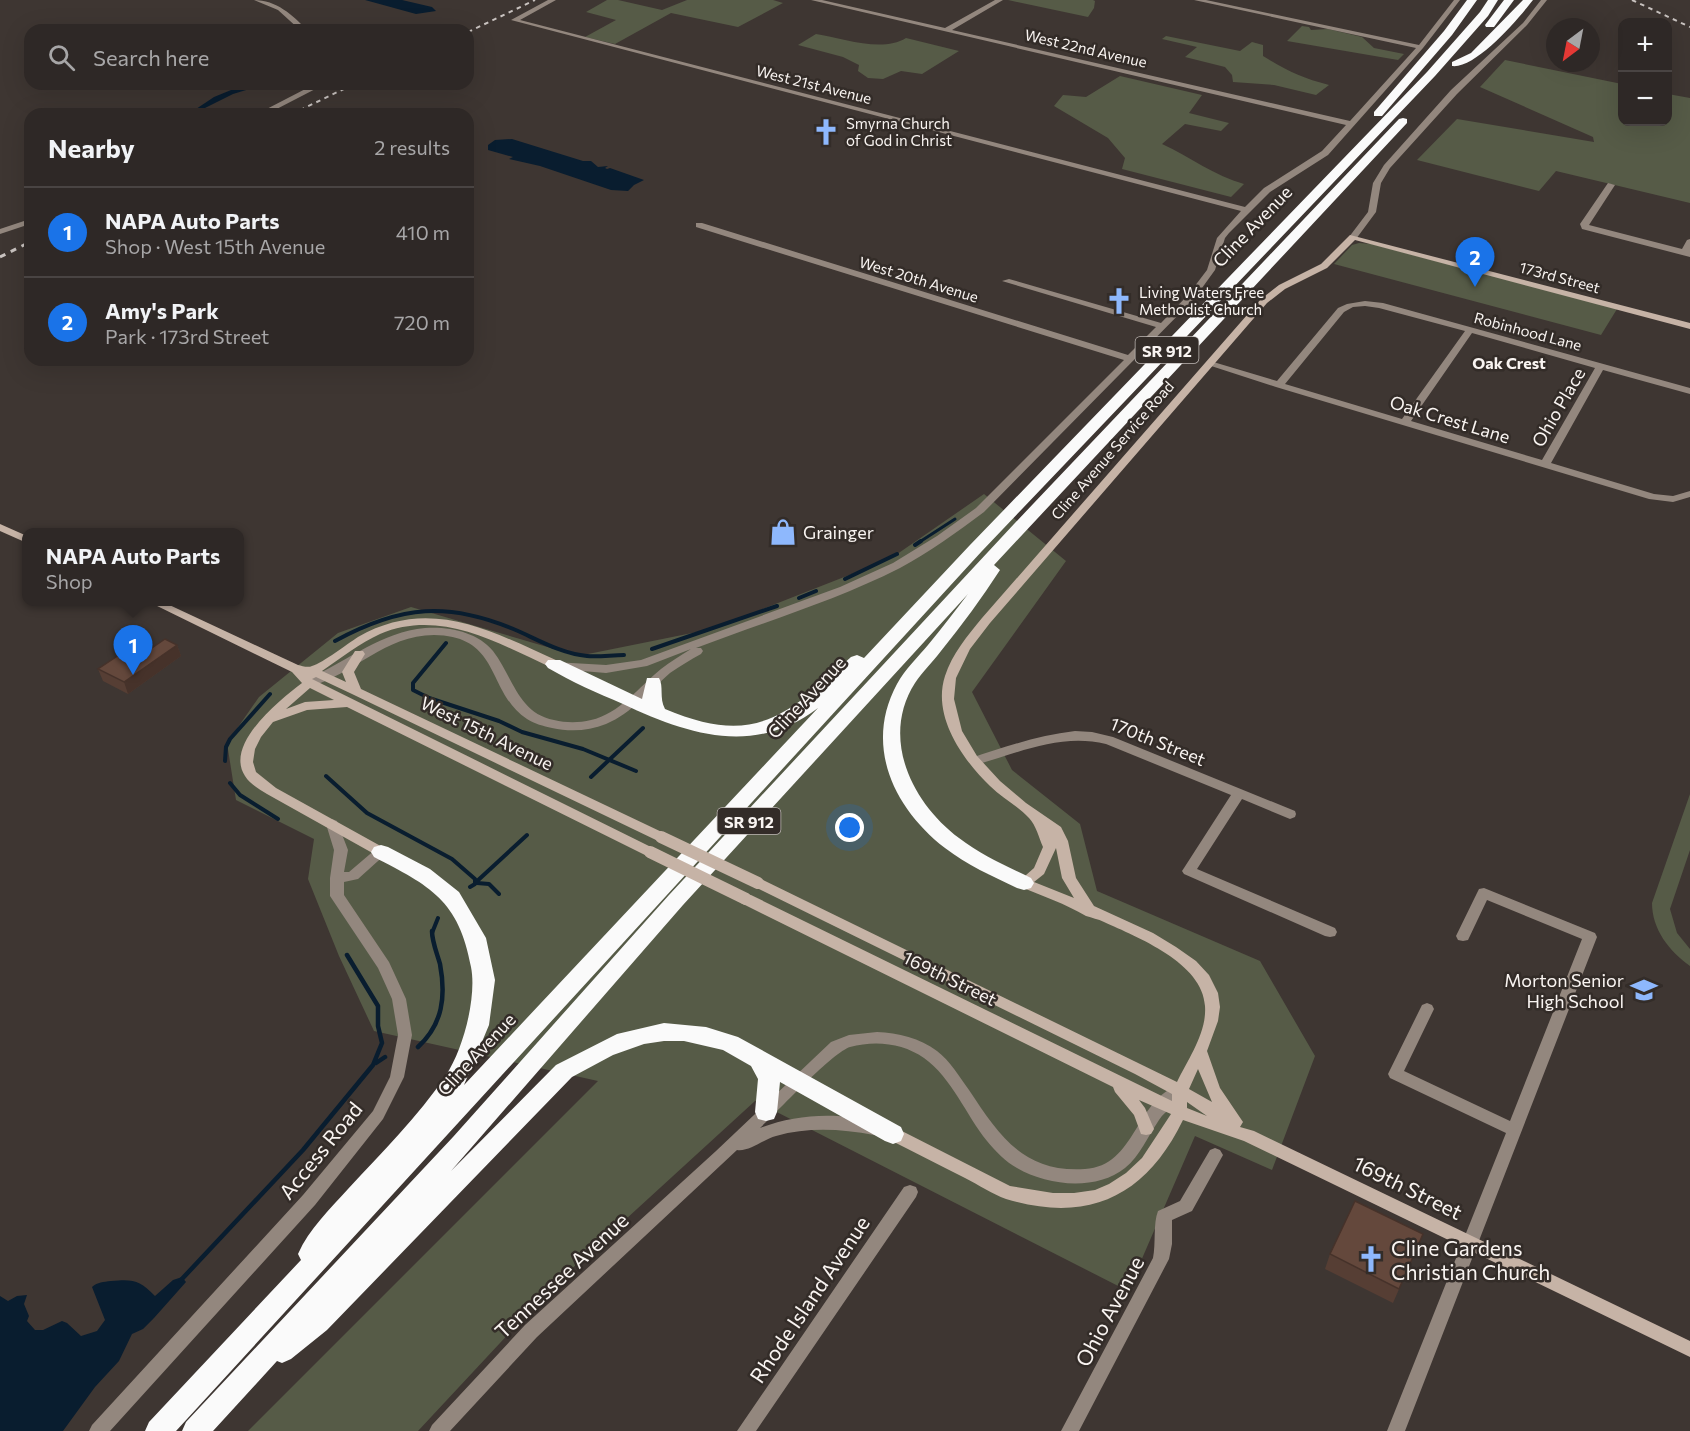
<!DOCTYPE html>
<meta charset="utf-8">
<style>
:root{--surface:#2e2826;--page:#36302e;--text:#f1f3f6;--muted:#a7a6a7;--line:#494443;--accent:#1a73e8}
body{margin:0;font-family:Commissioner,sans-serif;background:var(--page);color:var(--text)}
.controls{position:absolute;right:18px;top:18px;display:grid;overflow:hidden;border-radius:12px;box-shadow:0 6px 24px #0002}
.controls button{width:54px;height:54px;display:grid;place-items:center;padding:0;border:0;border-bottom:2px solid var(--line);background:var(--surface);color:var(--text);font:30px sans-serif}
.compass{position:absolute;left:1546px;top:18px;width:54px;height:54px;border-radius:50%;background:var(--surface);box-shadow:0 6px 24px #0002;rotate:212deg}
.you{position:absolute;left:850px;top:828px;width:21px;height:21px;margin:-15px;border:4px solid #fff;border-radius:50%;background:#1a73e8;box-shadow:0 0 0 9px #1a73e833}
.badge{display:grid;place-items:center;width:39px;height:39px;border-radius:50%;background:var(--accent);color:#fff;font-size:20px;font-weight:700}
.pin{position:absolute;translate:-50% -50px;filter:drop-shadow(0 2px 3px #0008)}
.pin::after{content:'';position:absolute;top:32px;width:21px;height:18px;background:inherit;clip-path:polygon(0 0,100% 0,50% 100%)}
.popup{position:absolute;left:22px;top:528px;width:222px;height:78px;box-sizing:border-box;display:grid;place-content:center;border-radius:12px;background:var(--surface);filter:drop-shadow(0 2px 4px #0005);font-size:20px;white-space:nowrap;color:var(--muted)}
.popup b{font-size:22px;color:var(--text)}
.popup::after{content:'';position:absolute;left:50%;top:100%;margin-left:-12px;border:12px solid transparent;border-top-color:var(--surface)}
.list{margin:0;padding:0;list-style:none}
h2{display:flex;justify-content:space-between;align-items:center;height:78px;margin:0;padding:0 24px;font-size:26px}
h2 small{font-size:20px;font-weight:400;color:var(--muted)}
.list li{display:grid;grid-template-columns:39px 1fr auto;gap:18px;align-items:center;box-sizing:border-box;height:90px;padding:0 24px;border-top:2px solid var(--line)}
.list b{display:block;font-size:22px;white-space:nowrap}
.list p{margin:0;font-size:20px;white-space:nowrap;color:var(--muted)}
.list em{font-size:20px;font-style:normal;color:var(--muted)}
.icon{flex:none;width:33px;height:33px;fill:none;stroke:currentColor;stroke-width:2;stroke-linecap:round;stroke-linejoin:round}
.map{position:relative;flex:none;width:1690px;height:1431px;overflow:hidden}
.search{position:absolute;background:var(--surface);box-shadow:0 6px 24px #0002;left:24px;top:24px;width:450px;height:66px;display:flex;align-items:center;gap:15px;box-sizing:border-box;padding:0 21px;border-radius:18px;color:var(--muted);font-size:22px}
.panel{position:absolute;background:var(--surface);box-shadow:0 6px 24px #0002;left:24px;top:108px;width:450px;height:258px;border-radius:18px}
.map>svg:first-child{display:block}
.green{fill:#565b47}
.water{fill:#091d2f}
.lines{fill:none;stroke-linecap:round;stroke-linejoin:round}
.stream-far2{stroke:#091d2f;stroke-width:3}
.stream-far1{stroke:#091d2f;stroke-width:4}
.stream{stroke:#091d2f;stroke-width:4.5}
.street{fill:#93877e;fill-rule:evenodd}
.secondary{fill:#c6b3a6;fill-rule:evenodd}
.highway{fill:#fafafa;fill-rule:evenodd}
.rail-far1{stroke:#c9c3c0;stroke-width:2;stroke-dasharray:4.5 4.5;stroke-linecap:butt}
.rail{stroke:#c9c3c0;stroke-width:3;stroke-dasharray:6 6;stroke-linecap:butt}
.secondary-bridge{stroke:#c6b3a6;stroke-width:12}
.wall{fill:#563e34}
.shaded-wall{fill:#46322a}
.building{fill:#64483c;stroke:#46322a;stroke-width:1.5}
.labels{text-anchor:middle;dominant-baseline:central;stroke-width:5;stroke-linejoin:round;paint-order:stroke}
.far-street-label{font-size:15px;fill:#f9f4f1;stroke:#332c28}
.far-poi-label{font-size:15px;fill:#f9f4f1;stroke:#332c28;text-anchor:start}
.shield{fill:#332c28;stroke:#beb8b5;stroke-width:1.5}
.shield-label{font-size:16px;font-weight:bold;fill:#f9f4f1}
.far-neighbourhood-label{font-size:16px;font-weight:bold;fill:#f9f4f1;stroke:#332c28}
.street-label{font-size:18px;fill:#f9f4f1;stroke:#332c28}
.poi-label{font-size:18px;fill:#f9f4f1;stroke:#332c28;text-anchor:start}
.near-street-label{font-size:21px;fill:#f9f4f1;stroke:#332c28}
.near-poi-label{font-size:21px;fill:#f9f4f1;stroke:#332c28;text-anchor:start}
</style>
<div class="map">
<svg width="1690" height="1431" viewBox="0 0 1690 1431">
<rect width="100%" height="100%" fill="#3e3632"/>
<path class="green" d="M607,0H618L662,10L687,0H773L783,3L738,27L671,13L615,44L585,37L616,20L586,12Z
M1008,0H1093L1095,1L1094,8L1088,17Z
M1302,26L1309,27L1311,30L1328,29L1362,37L1374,48L1404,54L1398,60L1287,41Z
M816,34C842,38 882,53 906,38L959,51L922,74L901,71L883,79L868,78L858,71L859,65L843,57L798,45Z
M1166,36L1240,51L1252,42L1263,45V56C1287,71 1302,78 1329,85L1316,95L1274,85L1233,82L1232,75L1225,67L1185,57L1197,47L1162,39Z
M1505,60L1622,84V122H1668V94L1690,98V203L1556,171L1539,191L1417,160L1457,119L1594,142L1593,137L1480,87Z
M1120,76L1202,95L1189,113L1229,123L1221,131L1185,124L1162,144C1190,157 1215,176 1244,184L1231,197L1122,169L1125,158L1108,138L1054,106L1063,95L1086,97Z
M1359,243L1372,244L1617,309L1601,335L1334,264L1352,245Z
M984,494L1066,561L972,692L1012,770L1080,824L1097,891L1260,961L1315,1056L1272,1170L1195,1136L1128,1291L755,1101L555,1284L418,1431H248L598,1081L374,1031L339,956L308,879L314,839L236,800L227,743L259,697L338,633L411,607L578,656L712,629L890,559Z
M1690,794V850L1670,909L1677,933L1690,949V966C1669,951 1652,929 1652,903Z"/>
<path class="water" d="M365,0H402L432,7L436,11L416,14Z
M219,84H266L233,94L193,114H178L193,111L214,97L236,88Z
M512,139L583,161H591L598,167L608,166L605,168L607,169L610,168L644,180L634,185L628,191L611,190L540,166L509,159L513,157L488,150V145L495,140Z
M182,1277L186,1282L154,1318L143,1329L132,1334L119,1361L95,1387L63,1431H0V1296L8,1301L17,1296L27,1295L24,1304L29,1316L27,1321L35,1330H43L62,1321L67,1323L81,1336L97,1331L105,1320L92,1287C98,1282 103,1282 111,1281C134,1279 139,1280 155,1296L173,1280Z"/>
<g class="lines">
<path class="stream-far2" d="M918,543L955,519"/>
<path class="stream-far1" d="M915,545L921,541
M845,579L897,554
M799,598L816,591
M335,641C401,605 449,601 518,631C540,641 563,654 587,656C599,657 612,655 624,655
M446,643L413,683V690L429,698L499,721L522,732L583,749L636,771
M652,649L777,606
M225,761L226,747L230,739L270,694
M326,776L367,813L452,859L475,879V884L470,887
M591,777L643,728
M230,783L240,795L278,819
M475,883L527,835
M477,883L489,884L499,894
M432,933L438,918"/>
<path class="stream" d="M418,1047C443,1024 446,996 440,964C437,953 432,942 432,931
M376,1063L385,1057
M181,1280L303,1150L373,1065L382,1043L378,1026V1006L347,955"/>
<path class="street" d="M254,0C276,0 293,15 307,30H300L278,10Z
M548,0H556L520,20L1245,207L1264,188L1322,151L1346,125L811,0H822L945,28L995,0H1003L952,30L1350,121L1416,48L1194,0H1206L1419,45L1454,0H1460L1423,48L1328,155L1270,192L1229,233L1225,238L1215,270L1194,299L984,512C957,532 930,552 900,568C835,601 764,622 696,648H701L703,651L701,654C690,660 680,666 670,673C649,691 632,713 606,724C589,731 570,732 552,728C543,726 535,724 527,719C486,692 502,636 434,635C385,635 354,674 309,687L303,683L305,680C343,664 375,636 417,629C442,625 476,630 493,651C513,677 518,713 554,720C566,723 579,723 591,720C619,714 639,687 661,669C670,662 681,655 691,649L647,666L606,673L558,669L552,665L554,662L606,665L641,660L840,587L893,563L937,536L976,508L1124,360L696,227V223H702L1128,355L1156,327L1002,281L1009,279L1161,323L1188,295L1207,270L1217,238L1241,211L511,20Z
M1541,0H1547L1527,25L1457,94L1390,168L1381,183L1376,212L1356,239H1350L1349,237L1368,212L1373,183L1384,165L1451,90L1523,23Z
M315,84H325L267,114H257Z
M1608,183L1615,185L1589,225L1682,249L1687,240L1690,239V257L1582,229L1580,224Z
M30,219V224L0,234V229Z
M1365,301L1383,303L1690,388V394L1603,370L1551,463L1654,494L1673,496L1690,491V497L1673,502L1649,499L1276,387L1205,364L1210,361L1277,381L1338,308L1347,304ZM1365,306L1379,308L1465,331L1402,419L1285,384L1344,312L1353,307ZM1472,333L1595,368L1542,460L1411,421Z
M1075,731L1092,732L1113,737L1295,811L1296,814L1295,817L1290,819L1242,799L1197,869L1335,928L1337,932L1335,936L1330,937L1325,936L1184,874L1182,871L1184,868L1231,795L1106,744C1060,733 1019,753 975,765L969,761L971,758C1005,747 1039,735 1075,731Z
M332,819L337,821L338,824L348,850L344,872H349L376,849H386L388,852L358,879L344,882V895L389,962L406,999L412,1035L404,1077L383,1119L315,1205L110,1431H89L92,1425L303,1195L373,1111L390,1077L398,1035L392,999L378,968L330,896V878L334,850L326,824L327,821Z
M1484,888L1595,933L1597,937L1405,1431H1387L1506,1133L1390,1078L1388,1074L1422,1005L1427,1003L1432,1005L1434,1009L1404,1071L1510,1121L1582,939L1487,900L1468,940L1463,941L1458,940L1456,936L1477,893L1479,889Z
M877,1032C898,1033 920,1038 937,1051C950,1061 959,1076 969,1090C999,1135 1023,1173 1085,1169C1136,1166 1135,1100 1179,1085L1184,1087L1186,1091C1181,1102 1166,1109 1159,1120C1148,1136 1140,1156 1125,1168C1096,1191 1048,1186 1017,1168C1006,1162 995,1151 987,1141C966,1115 952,1078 924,1058C903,1043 875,1040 850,1047C833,1052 777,1112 760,1128C796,1114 842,1111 879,1124L882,1129L879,1134L874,1135C841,1129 808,1127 776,1136C764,1139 749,1152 737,1150L537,1337L450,1431H429L432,1425L525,1325L716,1151L831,1042L849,1035Z
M1215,1148L1220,1150L1223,1155L1192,1211L1172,1220V1244L1169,1259L1079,1431H1061L1153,1258C1156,1244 1153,1223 1158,1211L1180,1201L1210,1150Z
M910,1185L916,1187L918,1192L916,1197L756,1431H737L904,1187Z"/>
<path class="secondary" d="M1350,235L1690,323V329L1355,240L1327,268L1285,289L1267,303L990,623L970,649L956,678L954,699L962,731L977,756L1000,781L1026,803L1061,827L1068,841L1076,878L1094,906L1153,933L1176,947L1196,961L1209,975L1218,993L1220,1007L1218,1021L1207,1051L1220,1088L1243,1122L1240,1127L1254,1131L1690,1341V1357L1244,1141L1183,1120C1146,1196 1089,1224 1006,1199C992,1194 979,1185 965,1178C939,1165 914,1152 888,1139L885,1134L888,1129L893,1128L898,1129L1010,1186L1053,1193H1074L1095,1190L1109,1184L1126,1173L1142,1158L1171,1114L1139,1100L1145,1108L1154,1129L1151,1134L1146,1135L1141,1134L1134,1115L1115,1092L1113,1087L741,903L739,899L741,895H751L1172,1101V1094L1135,1074L753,886L751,883L753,880H763L1177,1082C1188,1059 1207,1033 1205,1006C1203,963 1137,937 1104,922C1098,919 1092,918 1086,916C1066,904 1042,896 1019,886L1017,883L1034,868L1043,847C1039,838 1036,825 1029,818C1018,806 1002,798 990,786C962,759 932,716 945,676C952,654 968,635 982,618L1261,299L1279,285L1321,264ZM1056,848L1062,878L1074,898L1034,882L1044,874ZM1198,1069L1212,1102L1189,1089ZM1187,1102L1207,1116L1187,1108Z
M0,524L27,536V543L0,531Z
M149,602H163L298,665C302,666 308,668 312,666C323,663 347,644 358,637C430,596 491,631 558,661L560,664L558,667H550C496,642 440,609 380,634C360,643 341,658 322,671L346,682L342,672L355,651H363L365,654L354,672L361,689L666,834L667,837L666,840H656L352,694L316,677L312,679L655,849L657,852L655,855H645L347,707L307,710L273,722L261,737L255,749L253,762L256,772L276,788L386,849L388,852L386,855H376L267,794C259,789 250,784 245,776C224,744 280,700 302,683L292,672ZM310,688L334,700L305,702L286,709Z"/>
<path class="highway" d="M1467,0H1477L1452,35L1382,116H1374V112L1444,31Z
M1488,0H1498L1488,16L1435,76L982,551L176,1431H145L149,1422L301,1260L298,1254C309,1229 330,1209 348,1189C381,1153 418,1117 446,1075C463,1050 477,997 471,967C459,900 430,886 374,857L371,852L374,847L381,845L388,847L430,869L459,892L486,938L495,980L489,1025L464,1085L818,708C754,757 687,734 623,704C597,693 572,682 548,668L545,664L548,660H560L642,699L647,678H659C664,686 659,698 665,709C755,747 787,716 851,657L857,655L864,658L970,545L1427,72L1480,12Z
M1504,0H1514L1494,27H1486L1485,25Z
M1523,0H1533C1519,18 1476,69 1452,66V62L1471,53Z
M1403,118L1407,119V123L994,565L1000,570C982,598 962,625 941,651C933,662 922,672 915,683C880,738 912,803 959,838C981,855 1006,866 1031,878L1034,883L1031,888L1024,890L1017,888C992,876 967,865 945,848C893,808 864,745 897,684C905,669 918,657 928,645C942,628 955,611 968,594L683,905L451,1171L556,1065L617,1034L664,1023L706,1027L738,1037L901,1127L904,1134L901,1141L893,1144L885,1141L780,1082L777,1112L774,1119L766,1121L758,1119L755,1112L758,1079L751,1066L723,1050L684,1041H664L644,1044L613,1055L572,1077L327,1330L291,1359L282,1363L277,1361L213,1431H182L186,1422L453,1137L669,895L1014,524L1399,119Z"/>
<path class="rail-far1" d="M1632,0L1690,27
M468,32L535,0
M292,114L354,84"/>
<path class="rail" d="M0,257L30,242"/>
<path class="secondary-bridge" d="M661,837L758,883
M650,852L746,899"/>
</g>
<path class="wall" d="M177,645L181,656L128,694L103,681L98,669Z
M1423,1234L1393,1303L1325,1269L1330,1254Z"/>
<path class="shaded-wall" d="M177,645L181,656L128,694L124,682Z"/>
<path class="building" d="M165,639L177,645L124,682L98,669L125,651L137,658Z
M1355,1201L1423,1234L1399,1289L1330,1254Z"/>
<defs>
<symbol id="church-bare" viewBox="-9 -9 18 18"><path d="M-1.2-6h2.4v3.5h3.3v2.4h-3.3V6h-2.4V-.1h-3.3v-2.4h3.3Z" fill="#8eb8fd" stroke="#332c28" stroke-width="2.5" paint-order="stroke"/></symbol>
<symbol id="shop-bare" viewBox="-9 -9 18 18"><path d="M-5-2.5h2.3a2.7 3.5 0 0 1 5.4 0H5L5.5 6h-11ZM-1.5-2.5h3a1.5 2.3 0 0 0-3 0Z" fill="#8eb8fd" stroke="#332c28" stroke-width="2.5" paint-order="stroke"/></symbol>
<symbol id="school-bare" viewBox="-9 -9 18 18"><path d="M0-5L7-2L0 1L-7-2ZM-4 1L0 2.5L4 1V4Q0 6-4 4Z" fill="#8eb8fd" stroke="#332c28" stroke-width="2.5" paint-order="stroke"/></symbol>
</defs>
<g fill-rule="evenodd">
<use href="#church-bare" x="807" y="113" width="38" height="38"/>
<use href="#church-bare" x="1100" y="282" width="38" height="38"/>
<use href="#shop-bare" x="764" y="513" width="38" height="38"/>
<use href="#school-bare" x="1625" y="971" width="38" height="38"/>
<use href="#church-bare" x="1352" y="1240" width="38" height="38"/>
</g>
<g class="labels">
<g class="far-street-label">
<text transform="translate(1086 48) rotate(13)">West 22nd Avenue</text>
<text transform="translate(814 84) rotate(14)">West 21st Avenue</text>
<text transform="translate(1560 277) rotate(15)">173rd Street</text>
<text transform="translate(919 279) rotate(17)">West 20th Avenue</text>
<text transform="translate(1528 331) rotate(15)">Robinhood Lane</text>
<text transform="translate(1112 450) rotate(-49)">Cline Avenue Service Road</text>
</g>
<g class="far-poi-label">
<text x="846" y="123">Smyrna Church<tspan x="846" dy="17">of God in Christ</tspan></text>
<text x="1139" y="292">Living Waters Free<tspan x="1139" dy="17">Methodist Church</tspan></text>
</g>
<g class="shield">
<rect x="1135.5" y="337" width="63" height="26" rx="4.5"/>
<rect x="717.5" y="808" width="63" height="26" rx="4.5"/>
</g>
<g class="shield-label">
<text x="1167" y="350">SR 912</text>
<text x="749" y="821">SR 912</text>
</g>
<g class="far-neighbourhood-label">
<text x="1509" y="362">Oak Crest</text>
</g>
<g class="street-label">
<text transform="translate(1252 226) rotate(-46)">Cline Avenue</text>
<text transform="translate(1558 407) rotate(-60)">Ohio Place</text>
<text transform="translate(1450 419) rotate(17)">Oak Crest Lane</text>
<text transform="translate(806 697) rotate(-47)">Cline Avenue</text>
<text transform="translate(487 733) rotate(26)">West 15th Avenue</text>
<text transform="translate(1158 741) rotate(22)">170th Street</text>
<text transform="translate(950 978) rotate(26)">169th Street</text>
<text transform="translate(476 1054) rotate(-47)">Cline Avenue</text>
</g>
<g class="poi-label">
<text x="803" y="532">Grainger</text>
<text x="1624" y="980" text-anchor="end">Morton Senior<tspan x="1624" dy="21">High School</tspan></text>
</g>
<g class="near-street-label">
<text transform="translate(320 1150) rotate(-51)">Access Road</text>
<text transform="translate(1408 1187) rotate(26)">169th Street</text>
<text transform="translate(561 1275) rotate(-43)">Tennessee Avenue</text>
<text transform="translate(809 1299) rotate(-56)">Rhode Island Avenue</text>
<text transform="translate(1109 1311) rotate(-62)">Ohio Avenue</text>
</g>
<g class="near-poi-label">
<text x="1391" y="1247">Cline Gardens<tspan x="1391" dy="24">Christian Church</tspan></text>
</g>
</g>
</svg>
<div class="controls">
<button>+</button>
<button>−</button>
</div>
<svg class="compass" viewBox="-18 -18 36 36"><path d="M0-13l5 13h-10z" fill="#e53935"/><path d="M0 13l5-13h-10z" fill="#a7a6a7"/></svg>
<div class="you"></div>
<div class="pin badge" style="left:133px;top:675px">1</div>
<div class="popup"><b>NAPA Auto Parts</b>Shop</div>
<div class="pin badge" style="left:1475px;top:287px">2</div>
<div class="search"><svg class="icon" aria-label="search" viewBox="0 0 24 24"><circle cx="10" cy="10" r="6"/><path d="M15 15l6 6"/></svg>Search here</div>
<section class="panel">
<h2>Nearby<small>2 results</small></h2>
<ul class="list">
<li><span class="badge">1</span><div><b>NAPA Auto Parts</b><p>Shop · West 15th Avenue</p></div><em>410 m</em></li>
<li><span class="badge">2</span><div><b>Amy's Park</b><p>Park · 173rd Street</p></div><em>720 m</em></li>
</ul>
</section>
</div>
